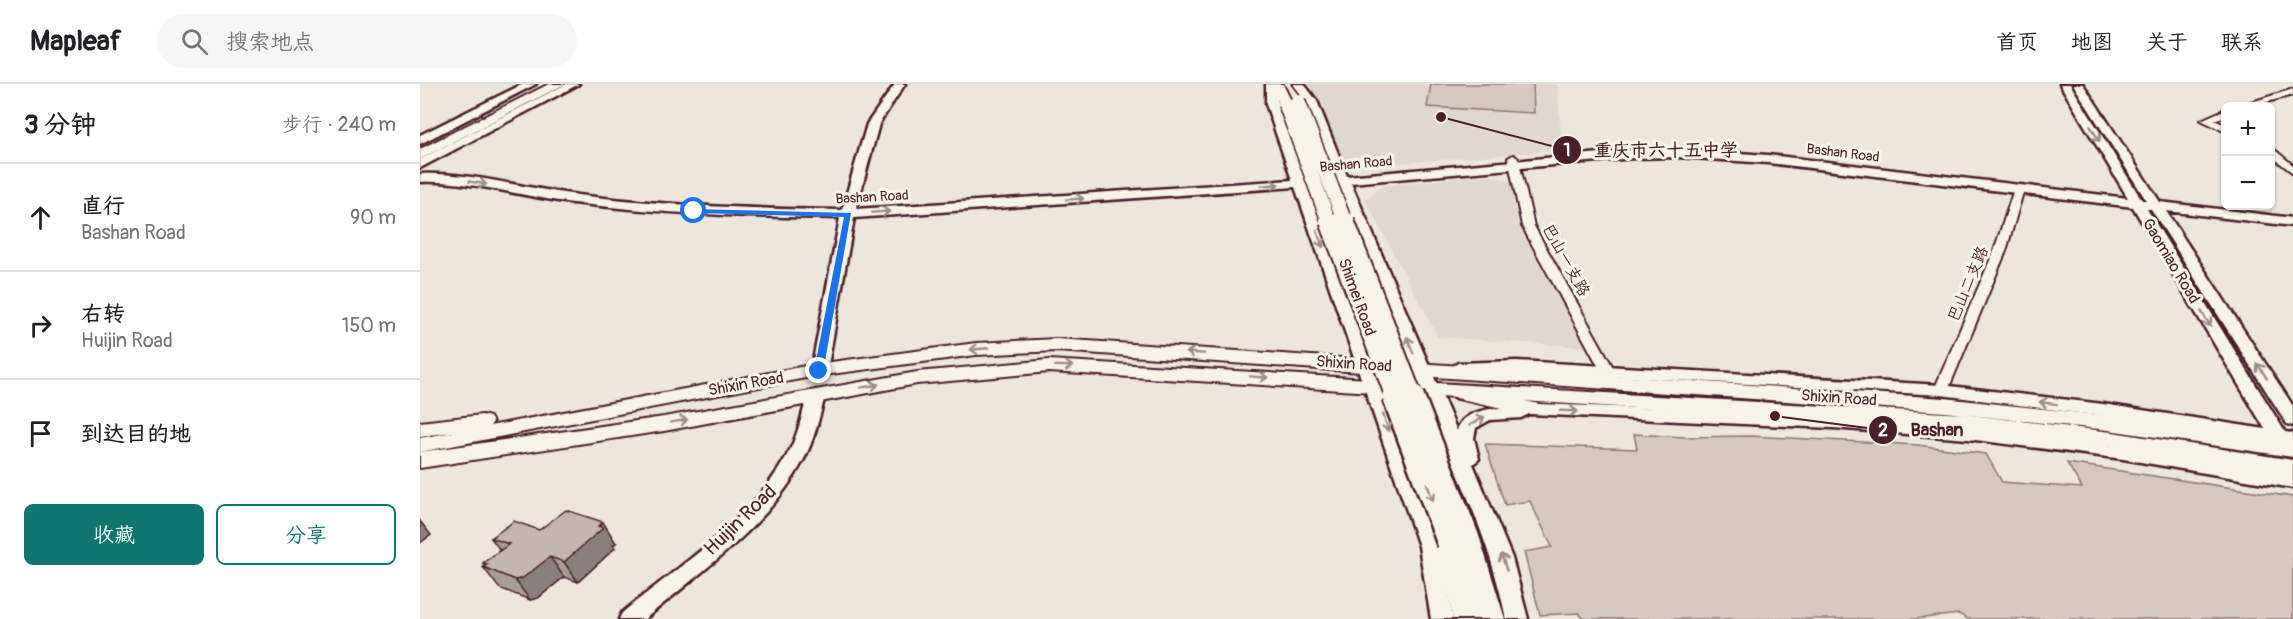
<!DOCTYPE html>
<html lang="zh">
<meta charset="utf-8">
<style>
:root{--surface:#fff;--page:#f6f6f6;--text:#202124;--muted:#757577;--line:#e0e0e0;--accent:#0f766e}
body{margin:0;font-family:Pangolin,"LXGW WenKai TC",sans-serif;background:var(--page);color:var(--text)}
.controls{position:absolute;right:18px;top:18px;display:grid;overflow:hidden;border-radius:9px;box-shadow:0 2px 4px #0004}
.controls button{width:54px;height:54px;display:grid;place-items:center;padding:0;border:0;border-bottom:2px solid var(--line);background:var(--surface);color:var(--text);font:30px sans-serif}
.stop{position:absolute;width:18px;height:18px;margin:-14px;border:4px solid #1a73e8;border-radius:50%;background:#fff}
.stop.end{background:#1a73e8;border-color:#fff;box-shadow:0 2px 6px #0008}
.list{margin:0;padding:0;list-style:none}
h2{display:flex;justify-content:space-between;align-items:center;height:78px;margin:0;padding:0 24px;font-size:26px}
h2 small{font-size:20px;font-weight:400;color:var(--muted)}
.list li{display:grid;grid-template-columns:39px 1fr auto;gap:18px;align-items:center;box-sizing:border-box;height:108px;padding:0 24px;border-top:2px solid var(--line)}
.list b{display:block;font-size:22px;white-space:nowrap}
.list p{margin:0;font-size:20px;white-space:nowrap;color:var(--muted)}
.list em{font-size:20px;font-style:normal;color:var(--muted)}
.actions{display:flex;gap:12px;padding:18px 24px}
.actions a{flex:1;padding:14px 0;border:2px solid var(--accent);border-radius:9px;text-align:center;font-size:21px;color:var(--accent)}
.actions .main{background:var(--accent);color:#fff}
.icon{flex:none;width:33px;height:33px;fill:none;stroke:currentColor;stroke-width:2;stroke-linecap:round;stroke-linejoin:round}
.map{position:relative;flex:none;width:1873px;height:535px;overflow:hidden}
header{display:flex;align-items:center;gap:36px;box-sizing:border-box;height:84px;padding:0 30px;background:var(--surface);border-bottom:2px solid var(--line)}
header strong{font-size:28px}
nav{display:flex;gap:33px;margin-inline-start:auto;font-size:21px}
.search{width:420px;height:54px;background:var(--page);display:flex;align-items:center;gap:15px;box-sizing:border-box;padding:0 21px;border-radius:33px;color:var(--muted);font-size:22px}
main{display:flex}
aside{flex:1;background:var(--surface)}
.map>svg:first-child{display:block}
.built{fill:#e0d7d0}
.green{fill:#d5c9c2;stroke:#907476;stroke-width:1.5}
.lines{fill:none;stroke-linecap:round;stroke-linejoin:round}
.minor-casing{stroke:#4a1f2b;stroke-width:4}
.tertiary-casing{stroke:#4a1f2b;stroke-width:5}
.primary-casing{stroke:#4a1f2b;stroke-width:4}
.minor{fill:#f7f3e8;fill-rule:evenodd}
.tertiary{fill:#f7f3e8;fill-rule:evenodd}
.primary{fill:#f7f3e8;fill-rule:evenodd}
.primary-bridge-far2-casing{stroke:#4a1f2b;stroke-width:17;stroke-linecap:butt}
.primary-bridge-far1-casing{stroke:#4a1f2b;stroke-width:22;stroke-linecap:butt}
.primary-bridge-casing{stroke:#4a1f2b;stroke-width:28;stroke-linecap:butt}
.primary-bridge-far2{stroke:#f7f3e8;stroke-width:14}
.primary-bridge-far1{stroke:#f7f3e8;stroke-width:18}
.primary-bridge{stroke:#f7f3e8;stroke-width:23}
.wall{fill:#a99c97;stroke:#4a1f2b;stroke-width:1.5}
.shaded-wall{fill:#897f7b;stroke:#4a1f2b;stroke-width:1.5}
.building{fill:#c4b5b0;stroke:#4a1f2b;stroke-width:1.5}
.oneway{stroke:#a0898a}
.route{fill:#1a73e8}
.labels{text-anchor:middle;dominant-baseline:central;stroke-width:6;stroke-linejoin:round;paint-order:stroke}
.far-street-label{font-size:14px;fill:#4a1f2b;stroke:#f7f3e8}
.street-label{font-size:16px;fill:#4a1f2b;stroke:#f7f3e8}
.near-street-label{font-size:20px;fill:#4a1f2b;stroke:#f7f3e8}
.leader{fill:none;stroke:#4a1f2b;stroke-width:2}
.callout-dot{fill:#4a1f2b;stroke:#f7f3e8;stroke-width:2}
.mark-label{font-size:18px;text-anchor:middle;font-weight:bold;fill:#fff}
.callout-label{font-size:18px;text-anchor:middle;font-weight:bold;fill:#4a1f2b;stroke:#f7f3e8;stroke-width:6;stroke-linejoin:round;paint-order:stroke}
</style>
<header>
<strong>Mapleaf</strong>
<div class="search"><svg class="icon" aria-label="search" viewBox="0 0 24 24"><circle cx="10" cy="10" r="6"/><path d="M15 15l6 6"/></svg>搜索地点</div>
<nav><a>首页</a><a>地图</a><a>关于</a><a>联系</a></nav>
</header>
<main>
<aside>
<h2>3 分钟<small>步行 · 240 m</small></h2>
<ul class="list">
<li><svg class="icon" aria-label="ahead" viewBox="0 0 24 24"><path d="M12 20V5M6 11l6-6 6 6"/></svg><div><b>直行</b><p>Bashan Road</p></div><em>90 m</em></li>
<li><svg class="icon" aria-label="right" viewBox="0 0 24 24"><path d="M7 20v-9h11M14 6l5 5-5 5"/></svg><div><b>右转</b><p>Huijin Road</p></div><em>150 m</em></li>
<li><svg class="icon" aria-label="arrive" viewBox="0 0 24 24"><path d="M6 21V4h12l-3 4 3 4H6"/></svg><div><b>到达目的地</b></div></li>
</ul>
<div class="actions"><a class="main">收藏</a><a>分享</a></div>
</aside>
<div class="map">
<svg width="1873" height="535" viewBox="0 0 1873 535">
<rect width="100%" height="100%" fill="#ece6dd"/>
<filter id="ink" filterUnits="userSpaceOnUse"><feTurbulence type="fractalNoise" baseFrequency=".0167" numOctaves="2"/><feDisplacementMap in="SourceGraphic" scale="12" xChannelSelector="R" yChannelSelector="G"/><feConvolveMatrix kernelMatrix="1 2 1 2 8 2 1 2 1" color-interpolation-filters="sRGB"/></filter>
<g filter="url(#ink)">
<path class="built" d="M889,0H1137L1142,66L940,82L923,77Z
M1066,91L1090,97L1099,143L1166,263L1018,253L945,115L963,102Z"/>
<path class="green" d="M1011,0H1113L1114,29L1007,23Z
M1214,350L1264,353L1331,352L1498,361L1566,370L1582,398L1662,404L1647,379L1873,413V535H1548L1539,530L1495,535H1164L1159,529L1120,531L1104,468L1132,463L1110,417L1085,421L1065,360L1217,365Z"/>
<g class="lines">
<defs>
<path id="minor" d="M1873,5V11L1832,22H1819Z
M1806,25V32L1794,36L1806,41V48L1781,36Z
M1850,62L1873,81V89L1850,71Z
M1093,71L1098,74L1114,142L1195,287L1193,290H1183L1181,287L1102,142L1088,74Z
M1599,102L1604,105L1586,167L1528,306L1521,310L1516,309L1514,306L1574,167L1594,105Z"/>
<path id="tertiary" d="M103,0H116L0,60V51Z
M146,0H159L0,84V75Z
M475,0H485L459,40L436,125L872,96L846,20V0H856L858,20L885,95L915,93L886,17L873,0H884L897,17L927,92L1214,66L1257,65L1348,71L1708,114L1640,0H1650L1722,116H1726L1653,0H1663L1740,118L1873,134V142L1746,127L1873,322V342L1867,340L1731,125H1727L1865,348L1873,349V361L1683,332L1521,311L1097,287L1038,289L1030,284L1038,279L1097,277L1521,301L1683,320L1845,345L1713,123L1348,79L1257,73L1214,74L931,99L1037,347C1042,328 1065,325 1082,324L1036,314L1033,310L1036,306L1042,304L1119,320L1413,332L1548,343L1703,363L1873,390V404L1703,375L1548,355L1413,344L1109,330L1101,334L1070,336L1056,344L1054,354L1059,375L1053,380L1092,474L1108,535H1086C1070,453 1033,380 1000,304C971,237 945,168 918,100L888,102L1019,462L1033,535H1011L999,462L875,103L434,134L407,287L399,292L391,287L420,134C330,133 242,130 153,119C102,113 51,96 0,98V90C53,88 106,105 158,111C246,122 334,125 422,126L447,40Z
M396,306L405,312C399,334 394,357 383,377C347,443 281,487 225,535H199L202,529C258,482 330,438 366,373C377,355 382,332 387,312Z"/>
<path id="primary" d="M129,0H145L0,75V65Z
M851,0H863L872,19L870,22H860Z
M637,255L1524,314L1688,332L1873,359V373L1688,346L1524,328L637,267L556,271L396,292L0,368V354L33,348L0,352V338L62,331L70,333L73,338L70,342L396,280L556,259Z
M629,276L1542,330L1692,348L1873,376V392L1692,362L1542,344L629,288L497,300L244,347L0,384V368L244,333L497,288Z
M1048,446L1057,449L1060,455L1085,535H1033L1017,459L1020,453L1029,450L1037,452L1039,449Z"/>
</defs>
<use href="#minor" class="minor-casing"/>
<use href="#tertiary" class="tertiary-casing"/>
<use href="#primary" class="primary-casing"/>
<use href="#minor" class="minor"/>
<use href="#tertiary" class="tertiary"/>
<use href="#primary" class="primary"/>
<defs>
<path id="primary-bridge-far2" d="M878,17L925,138
M865,19L909,138"/>
<path id="primary-bridge-far1" d="M909,137L975,313
M925,137L993,313"/>
<path id="primary-bridge" d="M974,312L1029,459
M992,312L1048,455"/>
</defs>
<use href="#primary-bridge-far2" class="primary-bridge-far2-casing"/>
<use href="#primary-bridge-far1" class="primary-bridge-far1-casing"/>
<use href="#primary-bridge" class="primary-bridge-casing"/>
<use href="#primary-bridge-far2" class="primary-bridge-far2"/>
<use href="#primary-bridge-far1" class="primary-bridge-far1"/>
<use href="#primary-bridge" class="primary-bridge"/>
</g>
<path class="wall" d="M119,446L196,459L193,461L195,464L158,498L144,493L118,514L110,516L79,504L63,483L66,482L63,479L80,466L71,454Z"/>
<path class="shaded-wall" d="M0,437L11,451L0,459Z
M183,438L196,459L193,461L195,464L158,498L144,478Z
M130,473L144,493L118,514L110,516L95,496Z"/>
<path class="building" d="M146,426L183,438L178,442L183,444L144,478L130,473L103,494L95,496L63,483L68,480L63,479L89,460L71,454L94,437L119,446Z"/>
<defs><path id="oneway-shaft" d="M-6 0H5M1.5-3L5.5 0L1.5 3" fill="none" stroke-width="1.6" stroke-linecap="round" stroke-linejoin="round" transform="scale(1.5)"/></defs>
<g class="oneway">
<use href="#oneway-shaft" transform="translate(1675 50) rotate(59)"/>
<use href="#oneway-shaft" transform="translate(58 99) rotate(10)"/>
<use href="#oneway-shaft" transform="translate(850 101) rotate(-4)"/>
<use href="#oneway-shaft" transform="translate(655 115) rotate(-4)"/>
<use href="#oneway-shaft" transform="translate(461 128) rotate(-4)"/>
<use href="#oneway-shaft" transform="translate(900 155) rotate(70)"/>
<use href="#oneway-shaft" transform="translate(1786 235) rotate(59)"/>
<use href="#oneway-shaft" transform="translate(990 261) rotate(-112)"/>
<use href="#oneway-shaft" transform="translate(559 265) rotate(175)"/>
<use href="#oneway-shaft" transform="translate(775 269) rotate(-176)"/>
<use href="#oneway-shaft" transform="translate(644 282) rotate(1)"/>
<use href="#oneway-shaft" transform="translate(1842 287) rotate(-123)"/>
<use href="#oneway-shaft" transform="translate(839 293) rotate(4)"/>
<use href="#oneway-shaft" transform="translate(450 302) rotate(-10)"/>
<use href="#oneway-shaft" transform="translate(1628 319) rotate(-173)"/>
<use href="#oneway-shaft" transform="translate(1149 327) rotate(2)"/>
<use href="#oneway-shaft" transform="translate(259 337) rotate(-10)"/>
<use href="#oneway-shaft" transform="translate(1057 337) rotate(-30)"/>
<use href="#oneway-shaft" transform="translate(966 339) rotate(71)"/>
<use href="#oneway-shaft" transform="translate(1010 408) rotate(70)"/>
<use href="#oneway-shaft" transform="translate(1084 478) rotate(-107)"/>
</g>
</g>
<path class="route" d="M271,125L431,129L403,289L394,287L424,133L274,129Z"/>
<g class="labels">
<g class="far-street-label">
<text transform="translate(1423 69) rotate(7)">Bashan Road</text>
<text transform="translate(936 80) rotate(-5)">Bashan Road</text>
<text transform="translate(452 113) rotate(-3)">Bashan Road</text>
</g>
<g class="street-label">
<text transform="translate(1146 176) rotate(61)">巴山一支路</text>
<text transform="translate(1751 177) rotate(59)">Gaomiao Road</text>
<text transform="translate(1548 200) rotate(-67)">巴山二支路</text>
<text transform="translate(937 213) rotate(70)">Shimei Road</text>
<text transform="translate(934 280) rotate(4)">Shixin Road</text>
<text transform="translate(326 300) rotate(-10)">Shixin Road</text>
<text transform="translate(1419 314) rotate(4)">Shixin Road</text>
</g>
<g class="near-street-label">
<text transform="translate(320 436) rotate(-44)">Huijin Road</text>
</g>
</g>
<path class="leader" d="M1021 33L1147 66M1355 332L1463 346"/>
<g class="callout-dot">
<circle cx="1021" cy="33" r="6"/>
<circle cx="1355" cy="332" r="6"/>
<circle cx="1147" cy="66" r="15"/>
<circle cx="1463" cy="346" r="15"/>
</g>
<g class="mark-label">
<text x="1147" y="72">1</text>
<text x="1463" y="352">2</text>
</g>
<g class="callout-label">
<text x="1246" y="72">重庆市六十五中学</text>
<text x="1517" y="352">Bashan</text>
</g>
</svg>
<div class="controls">
<button>+</button>
<button>−</button>
</div>
<div class="stop" style="left:274px;top:127px"></div>
<div class="stop end" style="left:399px;top:287px"></div>
</div>
</main>
